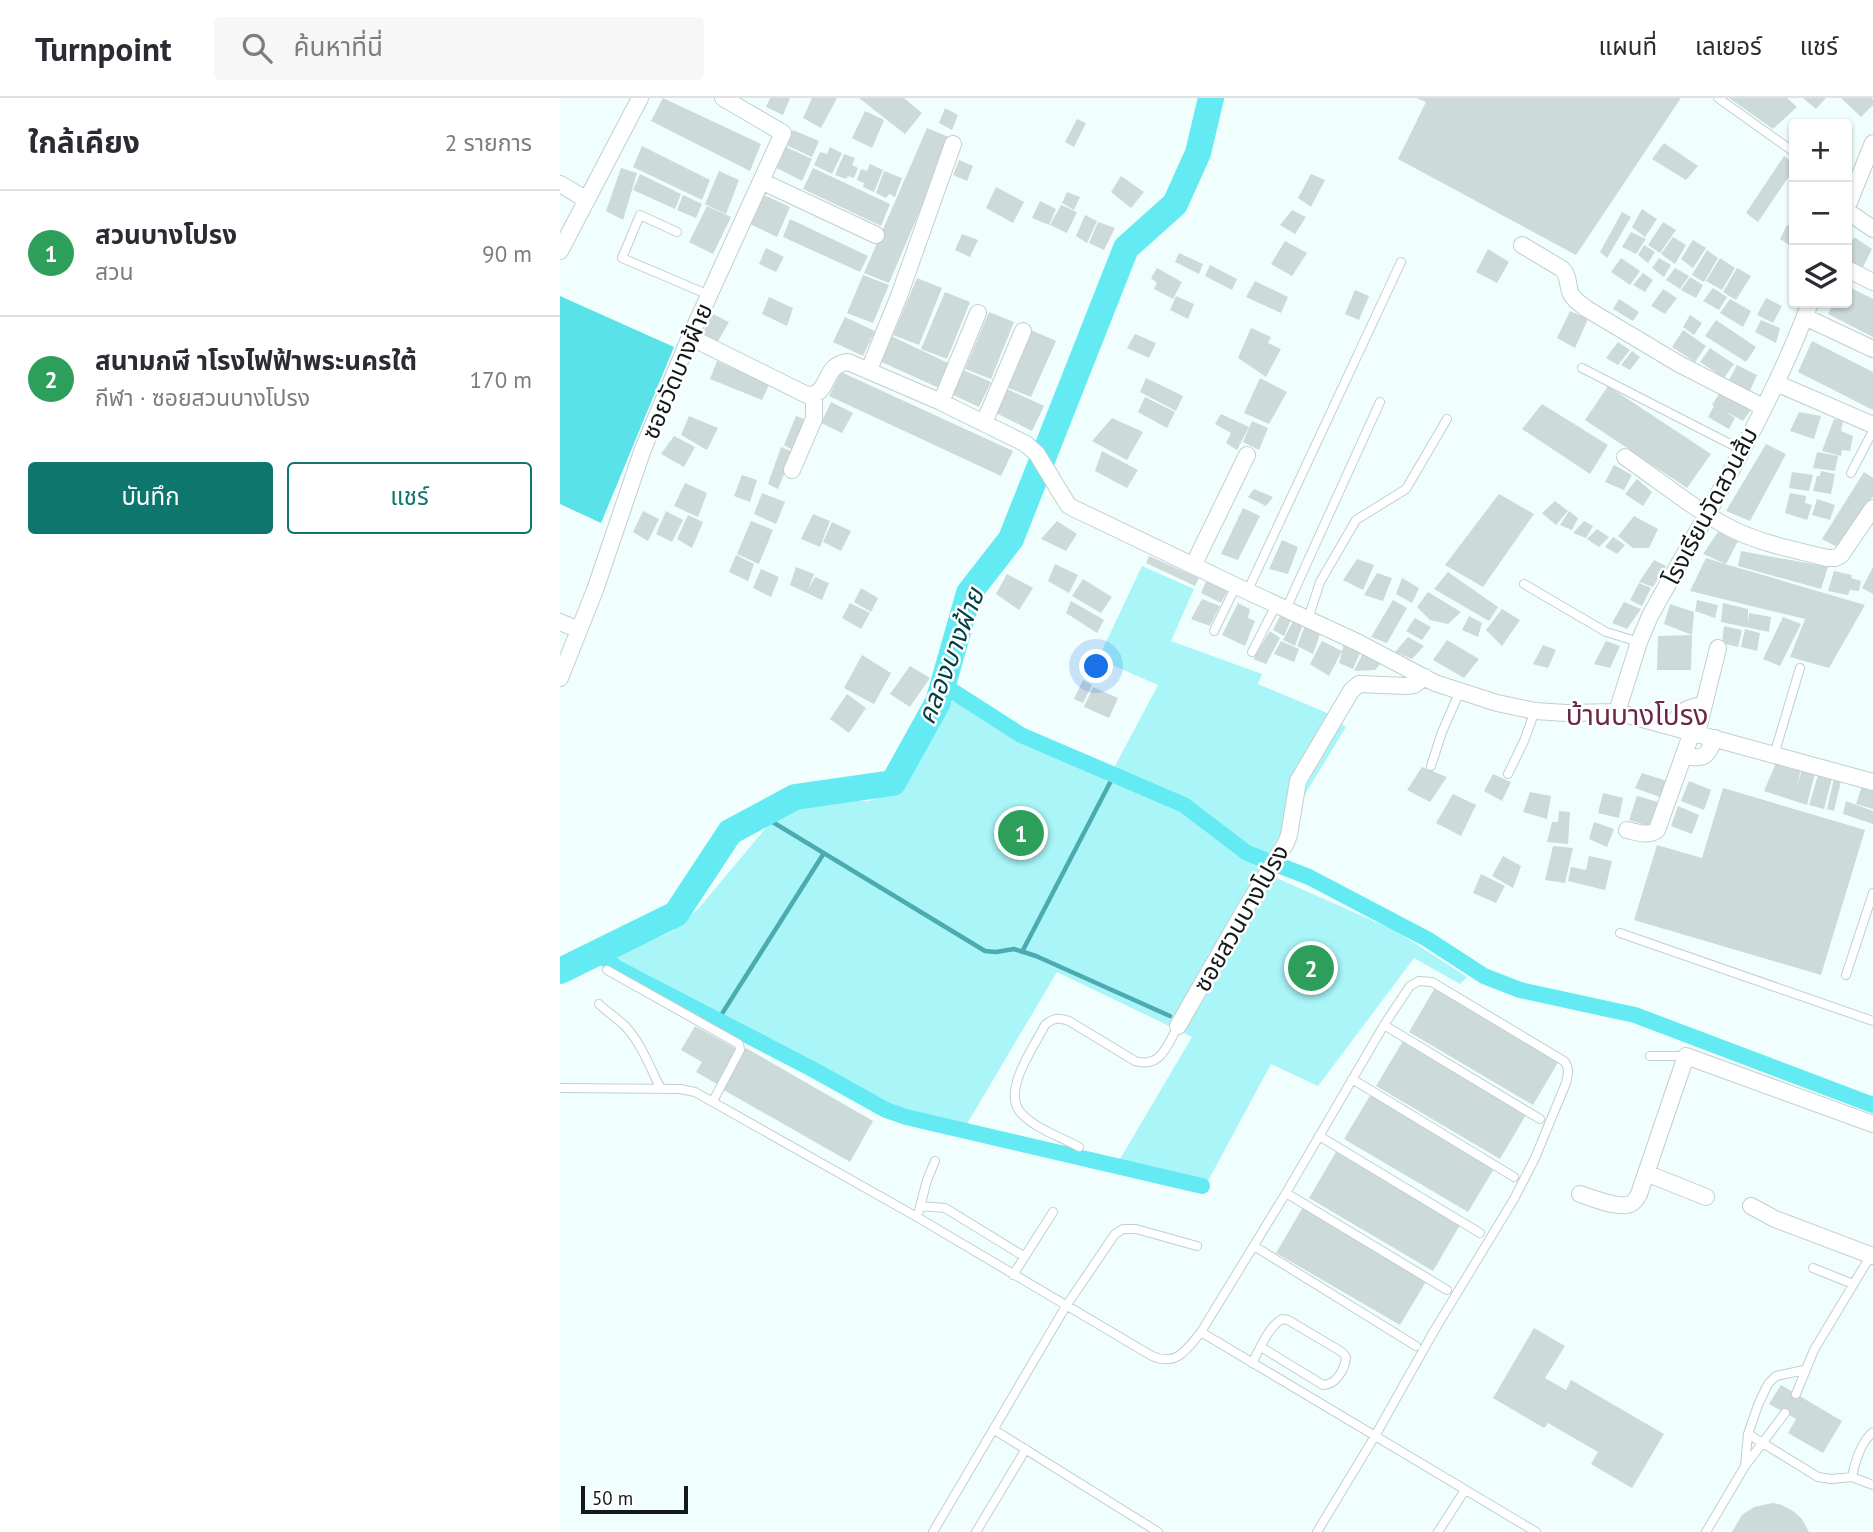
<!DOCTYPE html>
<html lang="th">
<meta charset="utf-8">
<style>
:root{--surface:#fff;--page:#f7f7f7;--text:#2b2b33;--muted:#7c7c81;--line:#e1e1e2;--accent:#0f766e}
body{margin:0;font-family:"PT Sans","Noto Sans Thai",sans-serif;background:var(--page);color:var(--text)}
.controls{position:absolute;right:21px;top:21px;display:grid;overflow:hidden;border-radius:7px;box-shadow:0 2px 5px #0004}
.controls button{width:63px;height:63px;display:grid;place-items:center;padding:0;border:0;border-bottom:2px solid var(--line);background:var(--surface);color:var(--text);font:35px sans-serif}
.scale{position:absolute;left:21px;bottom:18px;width:107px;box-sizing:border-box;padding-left:7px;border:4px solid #131818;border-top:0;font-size:19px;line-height:24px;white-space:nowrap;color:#131818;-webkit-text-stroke:5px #fff;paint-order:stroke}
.you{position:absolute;left:537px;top:569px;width:24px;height:24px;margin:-18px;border:5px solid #fff;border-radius:50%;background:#1a73e8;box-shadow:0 0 0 10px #1a73e833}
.badge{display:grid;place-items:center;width:46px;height:46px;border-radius:50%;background:var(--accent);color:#fff;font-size:23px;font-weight:700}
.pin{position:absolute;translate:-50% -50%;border:4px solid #fff;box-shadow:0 2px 7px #0006}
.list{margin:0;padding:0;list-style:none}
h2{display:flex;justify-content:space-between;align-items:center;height:91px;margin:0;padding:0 28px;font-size:30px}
h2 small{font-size:23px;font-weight:400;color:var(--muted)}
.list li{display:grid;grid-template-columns:46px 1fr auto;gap:21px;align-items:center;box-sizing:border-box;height:126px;padding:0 28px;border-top:2px solid var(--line)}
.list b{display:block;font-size:26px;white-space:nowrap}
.list p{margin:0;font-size:23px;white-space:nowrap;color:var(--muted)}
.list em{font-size:23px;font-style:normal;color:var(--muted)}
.actions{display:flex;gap:14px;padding:21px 28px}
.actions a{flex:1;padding:16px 0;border:2px solid var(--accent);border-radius:7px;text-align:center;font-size:24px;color:var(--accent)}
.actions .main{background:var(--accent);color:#fff}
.icon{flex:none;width:38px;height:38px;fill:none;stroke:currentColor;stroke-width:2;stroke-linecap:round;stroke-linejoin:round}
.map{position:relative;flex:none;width:1313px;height:1434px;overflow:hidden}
header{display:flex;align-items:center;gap:42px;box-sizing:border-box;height:98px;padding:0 35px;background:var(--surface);border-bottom:2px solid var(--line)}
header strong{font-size:33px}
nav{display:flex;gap:38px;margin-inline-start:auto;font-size:24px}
.search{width:490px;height:63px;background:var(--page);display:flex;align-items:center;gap:18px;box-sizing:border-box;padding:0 24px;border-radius:7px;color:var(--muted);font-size:26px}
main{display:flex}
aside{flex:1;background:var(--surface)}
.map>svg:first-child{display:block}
.green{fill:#aaf5f8}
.forest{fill:#5ae2e9}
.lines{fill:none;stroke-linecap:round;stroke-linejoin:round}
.stream{stroke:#4cabb1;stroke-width:4.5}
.canal{stroke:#64eaf2;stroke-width:16}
.river{stroke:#64eaf2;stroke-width:26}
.building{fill:#cddada}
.service-casing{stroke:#c2cfcf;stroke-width:10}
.minor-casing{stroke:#c2cfcf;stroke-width:18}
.service{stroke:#fff;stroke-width:8}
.minor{stroke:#fff;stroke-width:16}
.labels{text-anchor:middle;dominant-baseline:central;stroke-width:5;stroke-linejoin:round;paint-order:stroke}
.street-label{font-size:24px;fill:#131818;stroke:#fff}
.water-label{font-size:26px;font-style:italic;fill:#004144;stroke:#fff}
.quarter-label{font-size:28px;fill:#6a2845;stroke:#fff}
</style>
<header>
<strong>Turnpoint</strong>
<div class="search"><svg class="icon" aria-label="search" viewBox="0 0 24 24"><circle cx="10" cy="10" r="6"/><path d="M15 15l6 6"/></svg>ค้นหาที่นี่</div>
<nav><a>แผนที่</a><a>เลเยอร์</a><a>แชร์</a></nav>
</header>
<main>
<aside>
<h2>ใกล้เคียง<small>2 รายการ</small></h2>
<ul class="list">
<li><span class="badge" style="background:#2e9e5b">1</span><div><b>สวนบางโปรง</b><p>สวน</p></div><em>90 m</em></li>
<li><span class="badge" style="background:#2e9e5b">2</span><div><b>สนามกฬี าโรงไฟฟ้าพระนครใต้</b><p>กีฬา · ซอยสวนบางโปรง</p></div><em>170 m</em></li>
</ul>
<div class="actions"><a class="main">บันทึก</a><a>แชร์</a></div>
</aside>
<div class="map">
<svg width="1313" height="1434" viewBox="0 0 1313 1434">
<rect width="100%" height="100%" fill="#f1fefe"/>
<path class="green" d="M582,468L634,491L611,543L702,576L698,586L767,615L786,629L699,772L836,833L907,879L900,886L854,860L758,988L711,966L642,1094L553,1073L632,939L497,874L401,1036L324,1019L40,865L113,833L139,810L220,713L255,703H309L334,695L396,598L547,683L598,587L538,561Z"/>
<path class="forest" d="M0,198L114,249L41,425L0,406Z"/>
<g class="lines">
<path class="stream" d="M201,717L425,853L436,854L454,851L476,858L610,918
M462,854L554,677
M158,922L264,755"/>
<path class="canal" d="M383,587L461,637L624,707L687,755L749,779L867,841L924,878L960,892L1075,917L1313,1007
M37,854L57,870L254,972L326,1012L346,1019L642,1088"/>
<path class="river" d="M0,873L116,816L170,734L235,699L333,685L378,604L409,495L451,441L566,150L615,106L638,55L651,0"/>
</g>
<path class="building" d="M103,0L201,46L190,73L91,23Z
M210,0H230L223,17L206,9Z
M252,0H277L261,30L243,20Z
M299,0H344L362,15L345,36Z
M856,0H1121L1016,157L838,61L866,4Z
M1169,0H1227L1237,9L1213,31Z
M1243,0H1266L1256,11Z
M1281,0H1311L1313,2V7L1301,19Z
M385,10L398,17L392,32L379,25Z
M305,13L324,22L312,50L292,40Z
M517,21L526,25L514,49L505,44Z
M367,30L391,40L329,185L304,175Z
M233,32L259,43L252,59L226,47Z
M1104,45L1138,68L1126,82L1092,61Z
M82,48L150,82L142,102L73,69Z
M226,49L252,61L242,83L217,70Z
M270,49L282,55L272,76L254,67L260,54L267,56Z
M284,56L295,60L292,67L298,70L294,80L288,78L286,81L275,77Z
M1224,58L1234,66V71L1198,124L1186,115Z
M399,62L413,68L407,83L393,77Z
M310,66L323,72L314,94L303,89L304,85L297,82L301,71L307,73Z
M61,70L77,75L63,122L46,113Z
M253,70L330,106L321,128L243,91Z
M159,73L179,82L166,116L145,106Z
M324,73L342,80L335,99L329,96L326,100L316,95Z
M80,76L121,96L115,111L73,92Z
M751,76L765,82L751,109L738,100Z
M561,78L584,94L571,110L551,94Z
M436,89L464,104L453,125L426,110Z
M507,94L520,99L514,112L502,105Z
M123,97L142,106L136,120L117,112Z
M204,97L230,109L217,139L190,126Z
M480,103L496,111L489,127L472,120Z
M501,107L517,114L507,135L490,127Z
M147,108L171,119L153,156L129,144Z
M1082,111L1097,121L1085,139L1072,129Z
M732,112L746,119L735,136L720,127Z
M1062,114L1071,119L1047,160L1040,154Z
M525,117L537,123L527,145L516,138Z
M230,121L308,158L300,174L223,139Z
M1234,121V150L1220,141L1227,127L1229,128Z
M538,124L555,130L544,152L529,145Z
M1103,124L1116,132L1100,155L1088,147Z
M1071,134L1086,141L1076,156L1062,149Z
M402,136L418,142L410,159L395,152Z
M1113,139L1126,147L1115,166L1101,156Z
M1294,139L1312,151L1302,171L1287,162V152Z
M1133,142L1146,150L1133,170L1121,161Z
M725,143L747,155L732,178L711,166Z
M1084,147L1095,154L1088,165L1078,157Z
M206,150L224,159L216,174L199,166Z
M928,151L949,164L937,185L916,174Z
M1147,152L1158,160L1144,184L1132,177Z
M619,155L643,166L639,176L615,164Z
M1061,160L1080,173L1070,187L1051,174Z
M1099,160L1111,167L1104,179L1092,170Z
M1160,160L1175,170L1162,192L1146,183Z
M650,167L677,181L672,192L645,178Z
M597,170L622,184L613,201L594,191L597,185L591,180Z
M1115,170L1129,178L1120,191L1106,182Z
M1177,170L1191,178L1176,202L1163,194Z
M1083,175L1093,182L1085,194L1073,187Z
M303,177L329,187L313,225L287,215Z
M1130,179L1143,187L1136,200L1121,192Z
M357,180L382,190L359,247L333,237Z
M695,183L728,199L721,215L686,199Z
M1287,188L1313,201V239L1268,216L1273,205H1287Z
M1153,190L1167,199L1159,212L1143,203Z
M1103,191L1117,200L1105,216L1091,208Z
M795,192L809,198L799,222L785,216Z
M385,194L410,204L387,261L361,251Z
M616,198L634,206L628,221L610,212Z
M209,199L233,210L227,228L202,216Z
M1206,200L1222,208L1213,225L1197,217Z
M1059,201L1079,214L1073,223L1053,211Z
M1170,201L1191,213L1183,229L1160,215Z
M1010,213L1028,221L1015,250L997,240Z
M429,214L454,224L431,281L405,271Z
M153,216L169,224L157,245L141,237Z
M1130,217L1142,225L1134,237L1123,229Z
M285,219L315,233L303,258L273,244Z
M1156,222L1196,249L1186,264L1145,238Z
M1201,222L1220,230L1216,245L1195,234Z
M691,230L711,239L708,245L721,251L706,279L678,260Z
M471,232L496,243L471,299L446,289Z
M1123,232L1146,248L1135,264L1112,249Z
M327,236L390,266L379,290L315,261Z
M575,236L596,245L589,260L567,250Z
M1252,243L1313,274V312L1238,274Z
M1058,244L1070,252L1058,267L1046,260Z
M1150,250L1174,266L1164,280L1140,264Z
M1072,253L1080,259L1070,272L1061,267Z
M157,263L209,287L202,302L150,281Z
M1177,267L1197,277L1189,295L1168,284Z
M401,271L431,284L419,309L389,295Z
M281,274L453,353L441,378L269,298Z
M586,280L623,298L616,313L580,294Z
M700,280L727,294L709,326L684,315Z
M1048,288L1151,356L1127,390L1025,322Z
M445,290L484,308L472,333L434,314Z
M1162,291L1193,309L1183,323L1165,313L1175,320L1169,331L1148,319L1154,308L1152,307Z
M585,299L615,314L607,330L578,314Z
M271,304L293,315L282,335L261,325Z
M982,306L1048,347L1030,376L962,331Z
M1239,314L1261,318L1254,341L1230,333Z
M661,316L689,329L677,352L666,345L671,335L655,326Z
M129,318L158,330L147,352L121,337Z
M236,318L244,321L233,352L224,347Z
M552,320L583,334L567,362L532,343Z
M1274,321L1283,323L1281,333L1293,338L1290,353L1282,352L1281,358L1262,353Z
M692,323L708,330L699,352L683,344Z
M114,338L135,349L124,369L101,356Z
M1206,346L1226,356L1190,423L1166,413Z
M221,349L233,354L218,391L208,386Z
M542,353L578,372L567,390L535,373Z
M1257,354L1278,358L1275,373L1253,370Z
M1054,367L1072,377L1064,392L1045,384Z
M1261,373L1275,376L1271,396L1253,393L1257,378H1260Z
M1232,374L1253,377L1249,393L1229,390Z
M1304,374L1313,380V398L1279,450L1262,441Z
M182,377L197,382L190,404L174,398Z
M1077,381L1092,394L1083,408L1065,396Z
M125,385L147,395L138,419L114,408Z
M694,391L713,399L706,408L688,399Z
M202,395L225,404L216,426L194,416Z
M1230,395L1246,398L1245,405L1252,407L1247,422L1225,415Z
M939,396L974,416L923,489L885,467Z
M1257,401L1275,407L1270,422L1252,417Z
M995,403L1008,413L996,427L982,415Z
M683,410L700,418L678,462L661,456Z
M83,413L99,421L88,443L73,434Z
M106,413L123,422L112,444L96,436Z
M1009,413L1018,420L1012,432L1000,427Z
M253,416L270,423L260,449L241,441Z
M128,417L143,424L132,450L117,441Z
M1074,418L1098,431L1089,450H1073L1058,438Z
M191,423L213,432L199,466L177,456Z
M497,423L517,436L506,453L481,441Z
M1024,423L1033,428L1026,440L1013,435Z
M272,424L291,433L281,453L263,444Z
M1037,431L1049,439L1039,449L1027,441Z
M1158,434L1178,443L1166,466L1143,456Z
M1053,439L1065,447L1057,456L1045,449Z
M722,442L738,449L728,476L709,471Z
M1181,453L1268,469L1261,491L1178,468Z
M176,457L194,466L188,483L169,474Z
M589,458L639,480L635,488L586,465Z
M1146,460L1165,466L1305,507L1269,570L1230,559L1245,521L1130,493Z
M797,461L814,467L803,492L783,482Z
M1094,462L1106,468L1093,489L1079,484Z
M495,466L518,477L509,495L488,483Z
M236,469L254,476L248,492L255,479L269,485L262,502L230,487Z
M1313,469V496L1302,490Z
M201,471L219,479L211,499L193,490Z
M1274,473L1292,477L1291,480L1301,483L1299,493L1290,492L1288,497L1268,493Z
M888,474L938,509L929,523L874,491Z
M817,475L832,480L823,503L804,497Z
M447,476L473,490L459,512L436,496Z
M842,480L859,490L852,505L836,496Z
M523,481L552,499L541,515L512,498Z
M647,481L668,492L661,505L641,495Z
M1079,485L1091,490L1082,508L1070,502Z
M301,490L318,500L311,514L294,504Z
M868,494L901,514L888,526L870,522L857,509Z
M642,501L660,508L650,528L631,521Z
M833,502L847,510L827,545L811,539Z
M1137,502L1158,507L1155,520L1135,513Z
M511,503L544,522L537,535L506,515Z
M1064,504L1081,511L1067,531L1052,525Z
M290,505L310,515L301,531L282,520Z
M678,505L690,511L688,520L695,523L685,548L662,537Z
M1163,505L1188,511V527L1189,515L1211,519L1209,534L1161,524Z
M1110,506L1134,514L1132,537L1104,526Z
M942,511L960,522L942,548L926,532Z
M720,518L731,522L724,538L713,532Z
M909,518L922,525L918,539L902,532Z
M1223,519L1241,526L1220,568L1203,561Z
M855,520L871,529L862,542L846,533Z
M733,523L743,526L735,548L723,542Z
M745,528L761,533L753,556L737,548Z
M1164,528L1182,532L1178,549L1162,545Z
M1185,531L1200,535L1197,553L1181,549Z
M710,533L720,540L706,566L693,561Z
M1132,537L1131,572H1097L1098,538Z
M848,539L864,548L852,561L835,554Z
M887,542L919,561L904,580L873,562Z
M721,543L739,551L734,564L714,556Z
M762,543L782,553L769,578L750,566Z
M1046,543L1060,548L1050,570L1034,566Z
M784,545L801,553L793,571L779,565Z
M983,547L996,552L988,570L973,566Z
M803,555L821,565L815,572L794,573Z
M302,557L331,575L314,606L284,590Z
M350,568L370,580L350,609L330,596Z
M523,582L532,587L523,605L514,601Z
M533,589L558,600L549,620L524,609Z
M287,596L306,610L289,635L270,621Z
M1216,665L1241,671L1236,692L1242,671L1255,675L1247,707L1204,693Z
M862,669L887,679L870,704L847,692Z
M1082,675L1110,684L1105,701L1075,690Z
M933,676L951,684L942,703L924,693Z
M1258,677L1272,680L1264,711L1249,707Z
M1274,681L1281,683L1274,713L1267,711Z
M1129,683L1151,692L1144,712L1121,703Z
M1302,688L1313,691V711L1296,706Z
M1163,690L1305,732L1261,877L1074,822L1097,747L1142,760Z
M970,694L991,698L987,721L963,714Z
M1043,695L1063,700L1059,720L1038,715Z
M893,696L916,707L901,738L876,725Z
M1077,698L1098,704L1089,728L1069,722Z
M1286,703L1313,713V726L1283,716Z
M1118,708L1139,717L1132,736L1111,728Z
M999,713L1010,714L1008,746L987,744L992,724H998Z
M1034,724L1054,731L1047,749L1029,741Z
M993,748L1013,750L1005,785L985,782Z
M943,758L961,768L953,790L932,778Z
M1029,758L1052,763L1045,792L1008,783L1011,769L1026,772Z
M921,776L945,788L936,805L913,795Z
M876,888L1000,961L973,1007L849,934Z
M135,928L177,951L157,986L136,974L142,964L121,952Z
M843,943L967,1015L940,1061L816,988Z
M186,950L313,1023L290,1064L162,991Z
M811,996L935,1069L908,1114L784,1041Z
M776,1054L900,1127L873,1173L749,1100Z
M743,1109L867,1182L840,1227L716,1155Z
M974,1230L1005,1248L985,1280L1006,1292L1011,1282L1104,1336L1072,1390L1031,1366L1038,1354L988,1325L984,1330L933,1300Z
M1221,1287L1282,1323L1263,1355L1228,1335L1236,1321L1209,1306Z
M1213,1405L1222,1407L1233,1413L1242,1421L1249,1434H1172L1182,1417L1194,1409Z"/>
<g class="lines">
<defs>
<path id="service" d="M1158,0L1234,54
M117,134L80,117L62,160L149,197
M1022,270L1182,352
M1291,375L1313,333
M964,486L1046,534L1079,544
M687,494L841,164
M726,511L820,304
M748,521L760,484L796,422L846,391L887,321
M654,533L676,488
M692,554L716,507
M1214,657L1240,570
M871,668L882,634L900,593
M948,676L964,643L975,613
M1060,835L1313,923
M47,872L179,946L180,952L153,1003
M1286,877L1313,795
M39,906C47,914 57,920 65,928C82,946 90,970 101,991
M824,927L980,1021
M1090,958H1126
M792,981L954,1079
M0,990L120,991L135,994L357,1119L592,1258C617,1269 627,1251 641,1234L976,1434
M759,1038L920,1135
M519,1049C501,1039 476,1031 462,1016C440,995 474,949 485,927C493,920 499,919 509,923L575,963C601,971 607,947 618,928
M726,1095L887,1192
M360,1108L385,1110L465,1159
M359,1113L367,1082L375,1063
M694,1148L856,1248
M1253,1170L1293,1186
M453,1177L493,1114
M641,1234L726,1095L824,927L850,888L859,883L872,884L1004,963C1010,970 1008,976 1006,985L975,1060L954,1101L874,1233L815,1338L757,1434
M692,1265C700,1251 708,1229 722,1221L728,1222L782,1254L786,1259C785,1271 776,1287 763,1287L701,1249
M1236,1296L1254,1252L1311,1157
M433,1331L598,1434
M1188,1336L1258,1379L1271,1381L1292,1379L1313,1387
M1185,1368L1188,1336L1198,1307L1208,1286L1216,1278L1244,1272
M1292,1379C1295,1364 1301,1344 1313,1334
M373,1434L506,1208L555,1136L563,1131H576L637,1148
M416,1434L466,1351
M878,1434L905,1392
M1146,1434L1185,1368L1225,1315"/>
<path id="minor" d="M201,83L316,137
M0,86L27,102
M1287,109L1313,45
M1287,113L1313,131
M962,147L1002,171C1009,178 1007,184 1010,194C1013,202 1021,206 1027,211L1119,266L1203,309
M0,153L80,0
M1287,171L1313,184
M1245,219L1313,251
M130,239L247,297C271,298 261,267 288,264L381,304L466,346L477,356L508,407L515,411L676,488L797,544L875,585L937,605L975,613L1006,615L1057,614L1313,684
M309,272L339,198L393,46
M1216,285L1313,327
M381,304L418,215
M424,325L463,233
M1065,359C1100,383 1136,413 1174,432C1203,446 1236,452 1267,460H1275L1281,457L1313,410
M232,372L254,321V297
M633,468L687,357
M0,524L19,532
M0,580L35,492L83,351L130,239L223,35L163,0
M1057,614L1079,544L1090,518C1146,416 1209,315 1250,205
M1112,629C1121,611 1125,611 1144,606
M1137,635L1158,550
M1124,658C1145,661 1146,660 1155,640
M1067,732C1077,734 1088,739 1097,732L1132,634
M618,928L684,813L726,745L729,737L738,683L791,593L799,586L846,588L854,587L865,579
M1086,1075L1146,1099
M1020,1096C1032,1100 1061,1112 1072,1105C1075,1103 1077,1100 1079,1096L1126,958L1313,1026
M1191,1108L1215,1121L1313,1158"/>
</defs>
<use href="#service" class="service-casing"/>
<use href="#minor" class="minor-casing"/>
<use href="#service" class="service"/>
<use href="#minor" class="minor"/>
</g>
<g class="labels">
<g class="street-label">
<text transform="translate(117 273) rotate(-67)">ซอยวัดบางฝ้าย</text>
<text transform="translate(1150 408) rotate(-62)">โรงเรียนวัดสวนส้ม</text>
<text transform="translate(681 820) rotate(-60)">ซอยสวนบางโปรง</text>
</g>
<g class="water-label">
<text transform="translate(390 558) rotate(-69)">คลองบางฝ้าย</text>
</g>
<g class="quarter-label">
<text x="1077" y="616">บ้านบางโปรง</text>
</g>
</g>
</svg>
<div class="controls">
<button>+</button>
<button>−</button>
<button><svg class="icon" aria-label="layers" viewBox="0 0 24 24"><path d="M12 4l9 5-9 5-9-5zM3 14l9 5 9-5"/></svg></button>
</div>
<div class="scale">50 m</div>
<div class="you"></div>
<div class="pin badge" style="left:461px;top:735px;background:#2e9e5b">1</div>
<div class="pin badge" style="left:751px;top:870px;background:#2e9e5b">2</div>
</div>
</main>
